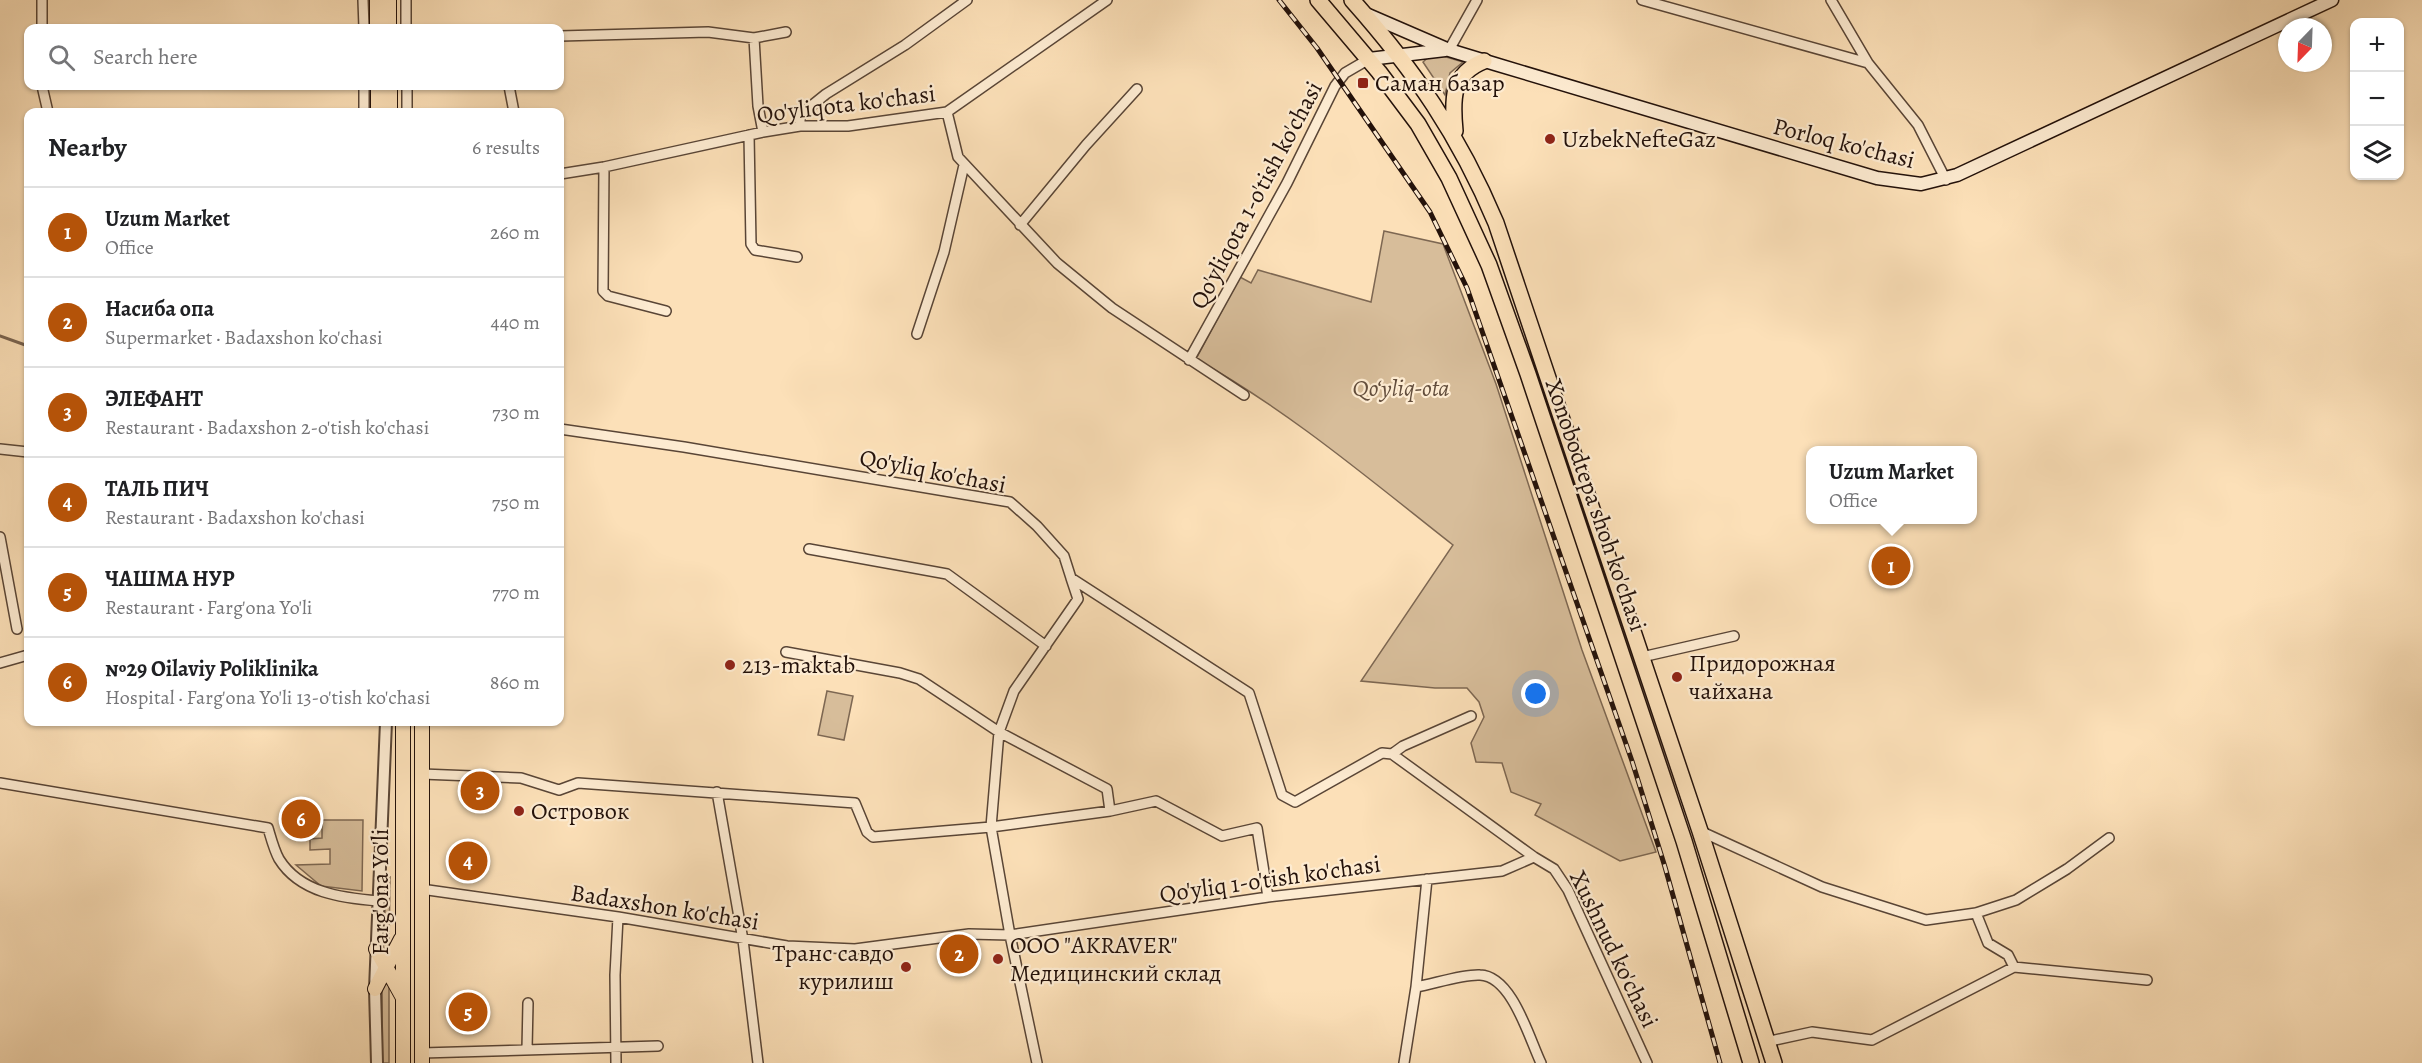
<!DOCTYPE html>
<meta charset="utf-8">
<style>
:root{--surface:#fff;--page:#f2f2f2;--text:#202124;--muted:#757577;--line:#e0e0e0;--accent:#b45309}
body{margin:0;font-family:Alegreya,serif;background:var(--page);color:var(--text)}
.controls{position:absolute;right:18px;top:18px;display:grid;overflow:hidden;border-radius:12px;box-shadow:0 2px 4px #0004}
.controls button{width:54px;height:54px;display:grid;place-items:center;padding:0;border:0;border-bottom:2px solid var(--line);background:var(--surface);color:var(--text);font:30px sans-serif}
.compass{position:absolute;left:2278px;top:18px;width:54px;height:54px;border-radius:50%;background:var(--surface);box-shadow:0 2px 4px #0004;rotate:203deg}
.you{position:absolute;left:1536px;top:694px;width:21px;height:21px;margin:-15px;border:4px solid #fff;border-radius:50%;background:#1a73e8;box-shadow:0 0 0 9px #1a73e833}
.badge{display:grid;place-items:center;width:39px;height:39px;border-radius:50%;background:var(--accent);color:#fff;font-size:20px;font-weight:700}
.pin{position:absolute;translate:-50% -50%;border:3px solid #fff;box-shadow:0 2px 6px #0006}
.popup{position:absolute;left:1806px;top:446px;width:171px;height:78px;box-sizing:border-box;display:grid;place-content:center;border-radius:12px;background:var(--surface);filter:drop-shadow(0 2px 4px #0005);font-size:20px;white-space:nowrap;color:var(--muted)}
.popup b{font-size:22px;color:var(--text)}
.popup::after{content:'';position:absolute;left:50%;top:100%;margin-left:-12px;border:12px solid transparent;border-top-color:var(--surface)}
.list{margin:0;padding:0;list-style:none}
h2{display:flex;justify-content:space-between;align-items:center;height:78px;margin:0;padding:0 24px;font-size:26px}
h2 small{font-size:20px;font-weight:400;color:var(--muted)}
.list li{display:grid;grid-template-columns:39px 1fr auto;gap:18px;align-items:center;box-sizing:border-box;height:90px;padding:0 24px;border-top:2px solid var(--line)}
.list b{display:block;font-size:22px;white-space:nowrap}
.list p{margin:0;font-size:20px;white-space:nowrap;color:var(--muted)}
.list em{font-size:20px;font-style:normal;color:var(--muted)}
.icon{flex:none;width:33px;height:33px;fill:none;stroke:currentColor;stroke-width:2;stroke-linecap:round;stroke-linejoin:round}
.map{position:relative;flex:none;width:2422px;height:1063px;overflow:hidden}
.search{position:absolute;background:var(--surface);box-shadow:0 2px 4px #0004;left:24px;top:24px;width:540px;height:66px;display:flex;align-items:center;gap:15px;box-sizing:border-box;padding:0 21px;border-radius:12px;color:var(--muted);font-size:22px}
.panel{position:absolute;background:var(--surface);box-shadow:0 2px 4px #0004;left:24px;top:108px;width:540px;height:618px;border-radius:12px}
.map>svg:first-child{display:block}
.green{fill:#d7bd9a;stroke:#7d6752;stroke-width:1.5}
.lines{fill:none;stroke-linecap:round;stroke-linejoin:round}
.stream{stroke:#79634f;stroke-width:3}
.minor-casing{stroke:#594536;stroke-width:12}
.tertiary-casing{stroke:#594536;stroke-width:14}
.secondary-casing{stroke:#23110a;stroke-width:15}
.primary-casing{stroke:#23110a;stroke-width:16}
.trunk-casing{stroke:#23110a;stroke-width:18}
.minor{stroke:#fdebd1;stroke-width:9}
.tertiary{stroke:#fdebd1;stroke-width:10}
.secondary{stroke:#fdebd1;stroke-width:12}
.primary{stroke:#fce0b8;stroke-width:14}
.trunk{stroke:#fce0b8;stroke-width:15}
.rail-casing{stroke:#23110a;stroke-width:5}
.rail{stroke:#fdebd1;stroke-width:3;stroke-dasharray:9;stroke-linecap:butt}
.poi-dot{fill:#8f2418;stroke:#fdebd1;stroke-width:2}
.labels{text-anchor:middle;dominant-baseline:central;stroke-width:4.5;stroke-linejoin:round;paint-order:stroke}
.poi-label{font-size:24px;fill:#23110a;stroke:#fdebd1;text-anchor:start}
.street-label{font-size:24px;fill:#23110a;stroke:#fdebd1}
.park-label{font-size:24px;font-style:italic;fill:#624d3c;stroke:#fdebd1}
</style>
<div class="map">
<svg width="2422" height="1063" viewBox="0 0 2422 1063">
<rect width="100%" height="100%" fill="#fce0b8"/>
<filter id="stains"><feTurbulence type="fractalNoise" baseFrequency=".00333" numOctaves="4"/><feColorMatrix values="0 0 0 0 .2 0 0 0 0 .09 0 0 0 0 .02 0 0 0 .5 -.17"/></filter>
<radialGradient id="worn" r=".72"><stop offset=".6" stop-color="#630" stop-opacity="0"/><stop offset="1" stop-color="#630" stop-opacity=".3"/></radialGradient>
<path class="green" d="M1433,53L1463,62L1450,73L1445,95L1423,62Z
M1384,231L1443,244L1496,384L1582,650L1656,852L1620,861L1535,815L1541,804L1511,792L1502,763L1476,762L1471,743L1484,717L1479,702L1467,688H1435L1361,681L1453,545C1369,479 1289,411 1196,359L1240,277L1251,283L1258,270L1371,302Z
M827,691L853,696L844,740L818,735Z
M322,820H363L362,891L321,886L296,865L330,864V849L310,850V839L322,838Z
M390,877L389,953V954L382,953L387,878Z
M385,980L389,983V1063H382V983Z"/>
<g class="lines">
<path class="stream" d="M0,336L28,346"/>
<defs>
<path id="minor" d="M363,0L364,28
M1642,0L1868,63
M1831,0L1868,63L1918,125L1946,180
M42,28V0
M406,28V0
M560,36L708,32L754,38L786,32
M754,38L758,106L763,132
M1449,50L1477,0
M42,86L48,112
M364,86V112
M407,86V112
M509,86L514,112
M947,112L958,157L1057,263L1112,308L1244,395
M800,126V115L826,94L905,45L967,0
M749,135L751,244L755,250L797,257
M604,167L603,291L608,296L666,311
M560,174L604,167L763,132L800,126H848L947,112L1107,0
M1020,225L1086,145L1137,89
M917,334L944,252L964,165
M1189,360L1287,183L1335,86L1345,73L1369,59
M560,429L684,447L1010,502L1037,526L1064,556L1071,578L1249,693L1282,795L1295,802L1382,753L1392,754L1403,746L1471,716
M0,449L28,452
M0,537L17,629
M809,549L947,574L1046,646
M786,652L900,673L919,679L999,732L1107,789L1110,811
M1642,657L1734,636
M0,663L28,655
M1392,754L1534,857L1554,869L1568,890L1647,1063
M422,774L521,778L559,790L578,783L855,803L867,832L873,837L991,827L1110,811L1156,801L1222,836L1257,828L1268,897
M0,783L268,828C271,838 274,850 279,859C300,893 342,898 379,901
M717,792L743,940L758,1063
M1700,831L1822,887L1926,920L1976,913L2016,900L2067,869L2109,838
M421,889L618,917L787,946L855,949L969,934L1010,935L1268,897L1502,871L1534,857
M1976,913L1988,943L2008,955L2014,967
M1416,987C1434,984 1462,974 1480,975C1512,976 1529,1038 1541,1063
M1766,1042L1812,1032L1872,1040L2014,967L2147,980
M527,1049L528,1003
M422,1053L658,1046
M616,1063L615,975L618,917
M1037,1063L1010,935L991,827L999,732L1014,691L1078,599L1071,578
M1404,1063L1416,987L1427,879"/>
<path id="tertiary" d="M377,1063L375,989L386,722"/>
<path id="secondary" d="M1368,15L1449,50L1495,64L1877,178L1921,184L1957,175L2332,0
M1369,59L1445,50"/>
<path id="primary" d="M377,0V28
M389,0V28
M378,86V112
M390,86V112
M422,722V1063
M376,949L402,996
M375,989L401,939
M403,1063V722"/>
<path id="trunk" d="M1318,0L1379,72L1418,124L1449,178L1489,265L1528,374L1684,841L1751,1063
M1352,0C1415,71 1459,135 1496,223L1700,831L1774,1063
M1455,131C1452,100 1451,74 1484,61"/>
</defs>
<use href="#minor" class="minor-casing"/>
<use href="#tertiary" class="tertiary-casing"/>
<use href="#secondary" class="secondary-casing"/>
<use href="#primary" class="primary-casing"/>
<use href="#trunk" class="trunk-casing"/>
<use href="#minor" class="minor"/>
<use href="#tertiary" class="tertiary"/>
<use href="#secondary" class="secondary"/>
<use href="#primary" class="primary"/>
<use href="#trunk" class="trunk"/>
<defs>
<path id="rail" d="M1279,0L1317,48L1430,212L1467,288L1632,761L1665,867L1720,1063"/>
</defs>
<use href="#rail" class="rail-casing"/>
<use href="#rail" class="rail"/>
</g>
<g class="poi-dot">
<rect x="1357" y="77" width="12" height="12" rx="3"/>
<circle cx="1550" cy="139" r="6"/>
<circle cx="730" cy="665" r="6"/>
<circle cx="1677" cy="677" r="6"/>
<circle cx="519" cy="811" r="6"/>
<circle cx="998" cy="959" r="6"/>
<circle cx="906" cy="967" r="6"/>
</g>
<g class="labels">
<g class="poi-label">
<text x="1375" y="83">Саман базар</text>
<text x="1562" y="139">UzbekNefteGaz</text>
<text x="1689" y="663">Придорожная<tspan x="1689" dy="28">чайхана</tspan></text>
<text x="742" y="665">213-maktab</text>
<text x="531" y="811">Островок</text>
<text x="1010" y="945">ООО "AKRAVER"<tspan x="1010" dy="28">Медицинский склад</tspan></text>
<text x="894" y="953" text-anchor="end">Транс савдо<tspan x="894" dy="28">курилиш</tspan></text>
</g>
<g class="street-label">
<text transform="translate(846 104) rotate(-7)">Qo'yliqota ko'chasi</text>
<text transform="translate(1844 143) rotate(14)">Porloq ko'chasi</text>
<text transform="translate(1256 195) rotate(-62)">Qo'yliqota 1-o'tish ko'chasi</text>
<text transform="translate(933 471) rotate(11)">Qo'yliq ko'chasi</text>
<text transform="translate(1596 505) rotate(71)">Xonobodtepa shoh ko'chasi</text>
<text transform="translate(1270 879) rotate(-8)">Qo'yliq 1-o'tish ko'chasi</text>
<text transform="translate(380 892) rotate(-90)">Farg'ona Yo'li</text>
<text transform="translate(665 907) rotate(9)">Badaxshon ko'chasi</text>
<text transform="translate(1614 949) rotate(64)">Xushnud ko'chasi</text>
</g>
<g class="park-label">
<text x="1401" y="388">Qo‘yliq-ota</text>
</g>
</g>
<rect width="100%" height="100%" filter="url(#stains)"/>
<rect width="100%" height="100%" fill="url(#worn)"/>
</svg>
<div class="controls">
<button>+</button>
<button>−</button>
<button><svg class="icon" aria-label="layers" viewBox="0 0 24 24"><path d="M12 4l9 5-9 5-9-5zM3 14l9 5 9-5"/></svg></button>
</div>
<svg class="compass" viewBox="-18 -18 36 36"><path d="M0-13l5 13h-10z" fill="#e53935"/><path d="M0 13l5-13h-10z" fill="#757577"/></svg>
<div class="you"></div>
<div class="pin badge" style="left:1891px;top:566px">1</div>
<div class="popup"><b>Uzum Market</b>Office</div>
<div class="pin badge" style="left:959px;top:954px">2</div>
<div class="pin badge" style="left:480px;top:791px">3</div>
<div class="pin badge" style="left:468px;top:861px">4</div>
<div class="pin badge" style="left:468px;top:1012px">5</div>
<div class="pin badge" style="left:301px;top:819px">6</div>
<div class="search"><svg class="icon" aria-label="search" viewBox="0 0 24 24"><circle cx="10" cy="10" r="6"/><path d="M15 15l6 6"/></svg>Search here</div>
<section class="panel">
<h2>Nearby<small>6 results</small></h2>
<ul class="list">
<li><span class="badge">1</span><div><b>Uzum Market</b><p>Office</p></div><em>260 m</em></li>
<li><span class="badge">2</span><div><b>Насиба опа</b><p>Supermarket · Badaxshon ko'chasi</p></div><em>440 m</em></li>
<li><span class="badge">3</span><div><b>ЭЛЕФАНТ</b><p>Restaurant · Badaxshon 2-o'tish ko'chasi</p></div><em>730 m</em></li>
<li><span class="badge">4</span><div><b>ТАЛЬ ПИЧ</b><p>Restaurant · Badaxshon ko'chasi</p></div><em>750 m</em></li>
<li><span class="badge">5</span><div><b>ЧАШМА НУР</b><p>Restaurant · Farg'ona Yo'li</p></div><em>770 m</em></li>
<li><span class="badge">6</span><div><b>№29 Oilaviy Poliklinika</b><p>Hospital · Farg'ona Yo'li 13-o'tish ko'chasi</p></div><em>860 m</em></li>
</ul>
</section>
</div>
